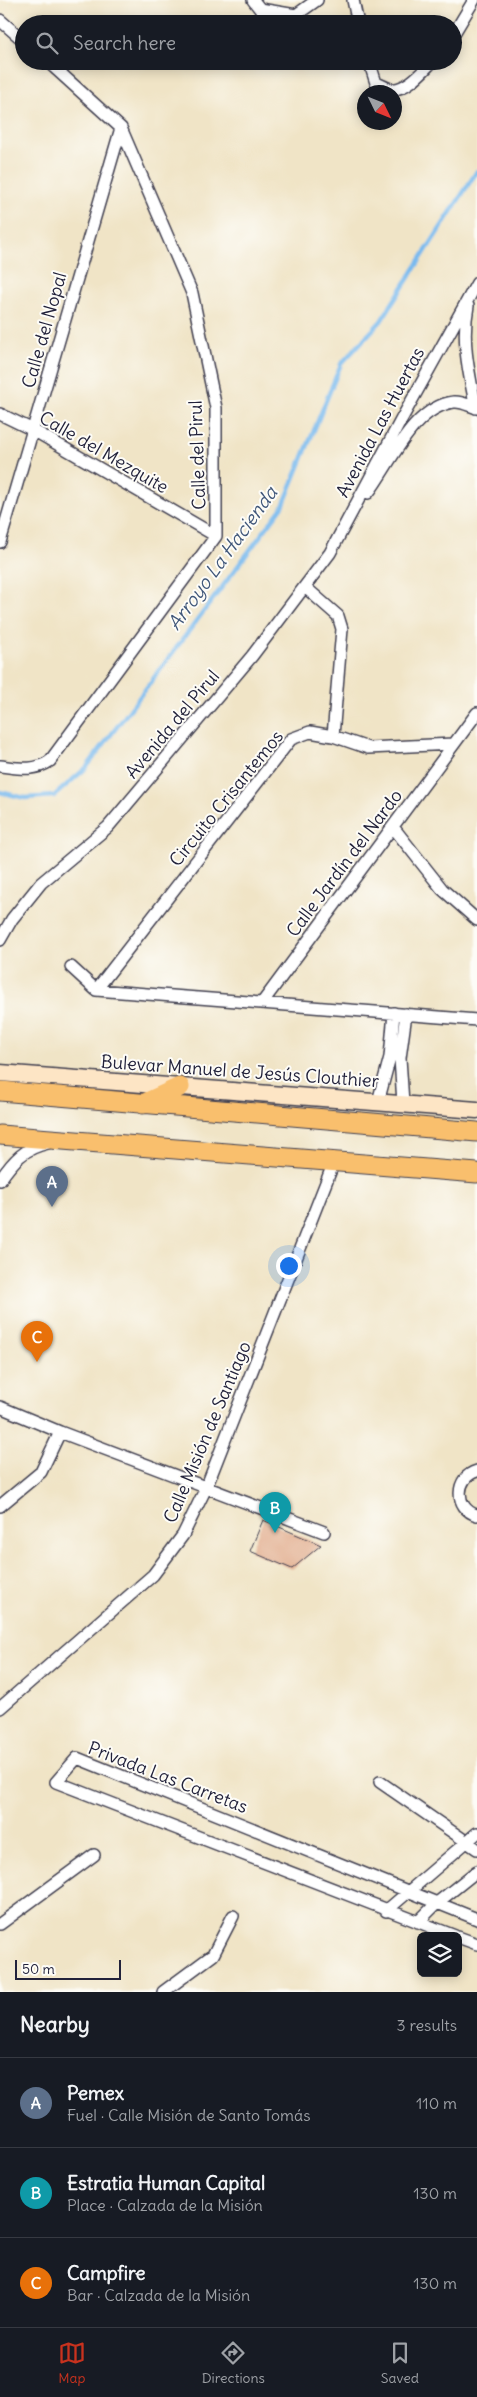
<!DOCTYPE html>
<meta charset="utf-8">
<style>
:root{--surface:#171b24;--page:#20242c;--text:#f1f3f6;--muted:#9ea1a6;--line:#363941;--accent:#c8321e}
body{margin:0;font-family:Delius,sans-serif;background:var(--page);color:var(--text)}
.controls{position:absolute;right:15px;bottom:15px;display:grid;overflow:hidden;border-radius:8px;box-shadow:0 2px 12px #0003}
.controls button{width:45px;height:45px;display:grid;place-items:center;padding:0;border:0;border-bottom:1px solid var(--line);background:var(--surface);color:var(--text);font:25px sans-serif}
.compass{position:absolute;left:357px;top:85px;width:45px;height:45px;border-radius:50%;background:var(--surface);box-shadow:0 2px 12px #0003;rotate:133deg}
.scale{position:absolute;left:15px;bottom:12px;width:106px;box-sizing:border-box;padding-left:5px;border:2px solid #22223b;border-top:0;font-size:14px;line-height:18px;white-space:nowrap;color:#22223b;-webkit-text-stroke:4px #fdfcf7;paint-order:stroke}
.you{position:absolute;left:288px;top:1265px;width:18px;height:18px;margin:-12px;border:4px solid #fff;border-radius:50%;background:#1a73e8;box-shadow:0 0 0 8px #1a73e833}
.badge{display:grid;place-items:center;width:32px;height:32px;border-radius:50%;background:var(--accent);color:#fff;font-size:16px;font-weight:700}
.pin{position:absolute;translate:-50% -41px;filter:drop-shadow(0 1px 2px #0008)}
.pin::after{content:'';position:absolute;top:26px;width:18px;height:15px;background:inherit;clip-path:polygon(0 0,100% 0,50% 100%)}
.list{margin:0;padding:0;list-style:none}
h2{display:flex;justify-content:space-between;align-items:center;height:65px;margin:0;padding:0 20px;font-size:21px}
h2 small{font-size:16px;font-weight:400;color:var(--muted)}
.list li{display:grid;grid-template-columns:32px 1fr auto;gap:15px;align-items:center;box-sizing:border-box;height:90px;padding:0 20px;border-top:1px solid var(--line)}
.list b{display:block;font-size:19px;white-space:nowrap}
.list p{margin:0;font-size:16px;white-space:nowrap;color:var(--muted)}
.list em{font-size:16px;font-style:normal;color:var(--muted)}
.icon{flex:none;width:28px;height:28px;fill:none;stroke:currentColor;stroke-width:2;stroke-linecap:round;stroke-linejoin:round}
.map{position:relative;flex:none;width:477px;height:1992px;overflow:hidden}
.search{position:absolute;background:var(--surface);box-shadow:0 2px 12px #0003;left:15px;right:15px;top:15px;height:55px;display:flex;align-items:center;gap:12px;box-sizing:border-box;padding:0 18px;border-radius:28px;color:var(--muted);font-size:19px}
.sheet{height:335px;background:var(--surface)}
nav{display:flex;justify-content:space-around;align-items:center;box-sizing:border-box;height:70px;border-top:1px solid var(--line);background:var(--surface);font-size:14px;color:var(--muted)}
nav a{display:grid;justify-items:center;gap:2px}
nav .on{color:var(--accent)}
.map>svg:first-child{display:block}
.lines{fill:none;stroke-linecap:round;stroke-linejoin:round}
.stream{stroke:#79baee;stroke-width:4.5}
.building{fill:#e1ab8b}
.street-casing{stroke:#413f50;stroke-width:14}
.secondary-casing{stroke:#413f50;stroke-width:19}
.primary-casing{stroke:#413f50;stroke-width:21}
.street{stroke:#fff;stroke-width:11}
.secondary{stroke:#fde5c5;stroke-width:16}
.primary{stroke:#f9bf6d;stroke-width:19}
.labels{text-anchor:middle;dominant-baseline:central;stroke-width:4;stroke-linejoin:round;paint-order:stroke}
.street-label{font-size:18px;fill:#22223b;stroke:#fdfcf7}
.water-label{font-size:19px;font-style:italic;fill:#40577a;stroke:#fdfcf7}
</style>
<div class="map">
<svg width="477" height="1992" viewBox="0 0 477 1992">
<rect width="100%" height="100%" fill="#fdfcf7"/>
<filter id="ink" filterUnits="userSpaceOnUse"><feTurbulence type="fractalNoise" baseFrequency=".02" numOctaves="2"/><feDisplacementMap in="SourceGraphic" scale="10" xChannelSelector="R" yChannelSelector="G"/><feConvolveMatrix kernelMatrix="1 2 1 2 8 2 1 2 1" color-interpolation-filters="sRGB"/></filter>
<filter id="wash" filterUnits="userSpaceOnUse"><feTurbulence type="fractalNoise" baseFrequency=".0096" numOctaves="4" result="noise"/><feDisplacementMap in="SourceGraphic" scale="20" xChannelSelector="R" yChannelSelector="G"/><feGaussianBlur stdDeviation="1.12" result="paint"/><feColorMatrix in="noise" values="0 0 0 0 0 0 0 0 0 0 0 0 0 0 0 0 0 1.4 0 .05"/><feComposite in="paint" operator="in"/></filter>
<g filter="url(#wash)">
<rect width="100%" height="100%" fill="#f0e4c6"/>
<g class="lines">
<path class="stream" d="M0,792L25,798L54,796L86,768L283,506L341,364L381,321L477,171"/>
</g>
<g id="blocks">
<path class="building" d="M263,1520L321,1545L292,1569L250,1551Z"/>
</g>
</g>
<g filter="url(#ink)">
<use href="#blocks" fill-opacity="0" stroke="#413f50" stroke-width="1"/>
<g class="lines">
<defs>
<path id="street" d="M253,0L260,9L296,15L317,0
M353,0L358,24
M0,20L24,41
M453,35L474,0
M369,61L376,83C380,84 386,88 391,89C406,91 423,71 433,61
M468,306C461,341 469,373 476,408
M0,414L33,430L216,536
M368,493C391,463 413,407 454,402C461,401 470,406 477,408
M0,542L121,128
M305,587L338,616L342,629L333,736
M0,766C18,768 34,772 50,761L216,536V408L192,293L121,128L47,61
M393,827L442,889L477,920
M0,940L12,919L41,883L108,827L252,656L330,553L401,420L477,283
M71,967L96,990L477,1020
M96,990L291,739L310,732L333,736L368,748L453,744
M262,1003L477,713
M378,1102L390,1057L394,1013
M403,1103L400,1058L406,1014
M0,1180C13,1161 24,1148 48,1143
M0,1407L60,1432L324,1532
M477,1471C455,1477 454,1509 477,1515
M0,1506L41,1472L60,1432
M0,1708L153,1575L183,1535L206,1488L334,1162
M380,1782L477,1849
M386,1911L477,1833
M418,1922L437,1903L477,1871
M0,1924L94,1855
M455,1936L56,1782L77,1758L477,1919
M458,1937L477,1944
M163,1992L213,1955L233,1916"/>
<path id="secondary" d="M0,1073L477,1110"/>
<path id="primary" d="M0,1091L477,1132
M143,1104L180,1087
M0,1135L477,1173"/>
</defs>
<use href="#street" class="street-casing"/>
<use href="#secondary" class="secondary-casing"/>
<use href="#primary" class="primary-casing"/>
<use href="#street" class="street"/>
<use href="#secondary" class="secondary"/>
<use href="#primary" class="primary"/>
</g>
</g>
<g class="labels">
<g class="street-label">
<text transform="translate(44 330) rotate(-74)">Calle del Nopal</text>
<text transform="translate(380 422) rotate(-62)">Avenida Las Huertas</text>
<text transform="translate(104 452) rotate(30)">Calle del Mezquite</text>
<text transform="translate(197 455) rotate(-92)">Calle del Pirul</text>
<text transform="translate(172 724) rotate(-50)">Avenida del Pirul</text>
<text transform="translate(226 798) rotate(-51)">Circuito Crisantemos</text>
<text transform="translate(344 863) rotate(-53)">Calle Jardín del Nardo</text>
<text transform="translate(240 1071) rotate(4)">Bulevar Manuel de Jesús Clouthier</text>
<text transform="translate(207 1432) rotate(-67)">Calle Misión de Santiago</text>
<text transform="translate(168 1777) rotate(21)">Privada Las Carretas</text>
</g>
<g class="water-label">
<text transform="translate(222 558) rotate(-54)">Arroyo La Hacienda</text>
</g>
</g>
</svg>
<div class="controls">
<button><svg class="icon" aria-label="layers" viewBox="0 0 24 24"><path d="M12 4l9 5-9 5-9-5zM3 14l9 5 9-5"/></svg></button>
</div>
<svg class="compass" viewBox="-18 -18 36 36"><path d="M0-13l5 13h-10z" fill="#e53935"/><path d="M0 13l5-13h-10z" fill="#9ea1a6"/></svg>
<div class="scale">50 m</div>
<div class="you"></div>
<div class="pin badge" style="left:52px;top:1207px;background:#5c6f8a">A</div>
<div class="pin badge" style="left:275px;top:1533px;background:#0f9aa8">B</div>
<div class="pin badge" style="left:37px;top:1362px;background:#e8710a">C</div>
<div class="search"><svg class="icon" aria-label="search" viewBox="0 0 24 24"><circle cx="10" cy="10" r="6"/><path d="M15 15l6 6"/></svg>Search here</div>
</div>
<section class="sheet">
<h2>Nearby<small>3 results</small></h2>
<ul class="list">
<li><span class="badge" style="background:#5c6f8a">A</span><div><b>Pemex</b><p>Fuel · Calle Misión de Santo Tomás</p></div><em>110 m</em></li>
<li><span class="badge" style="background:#0f9aa8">B</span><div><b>Estratia Human Capital</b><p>Place · Calzada de la Misión</p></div><em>130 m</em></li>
<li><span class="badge" style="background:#e8710a">C</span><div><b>Campfire</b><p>Bar · Calzada de la Misión</p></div><em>130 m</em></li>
</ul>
</section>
<nav>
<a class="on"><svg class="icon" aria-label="map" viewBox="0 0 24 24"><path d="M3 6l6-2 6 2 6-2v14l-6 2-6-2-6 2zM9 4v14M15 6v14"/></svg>Map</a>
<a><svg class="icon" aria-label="directions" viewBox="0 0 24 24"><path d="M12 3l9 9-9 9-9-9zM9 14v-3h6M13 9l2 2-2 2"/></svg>Directions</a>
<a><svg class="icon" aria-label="saved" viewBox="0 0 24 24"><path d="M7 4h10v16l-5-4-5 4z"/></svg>Saved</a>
</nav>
